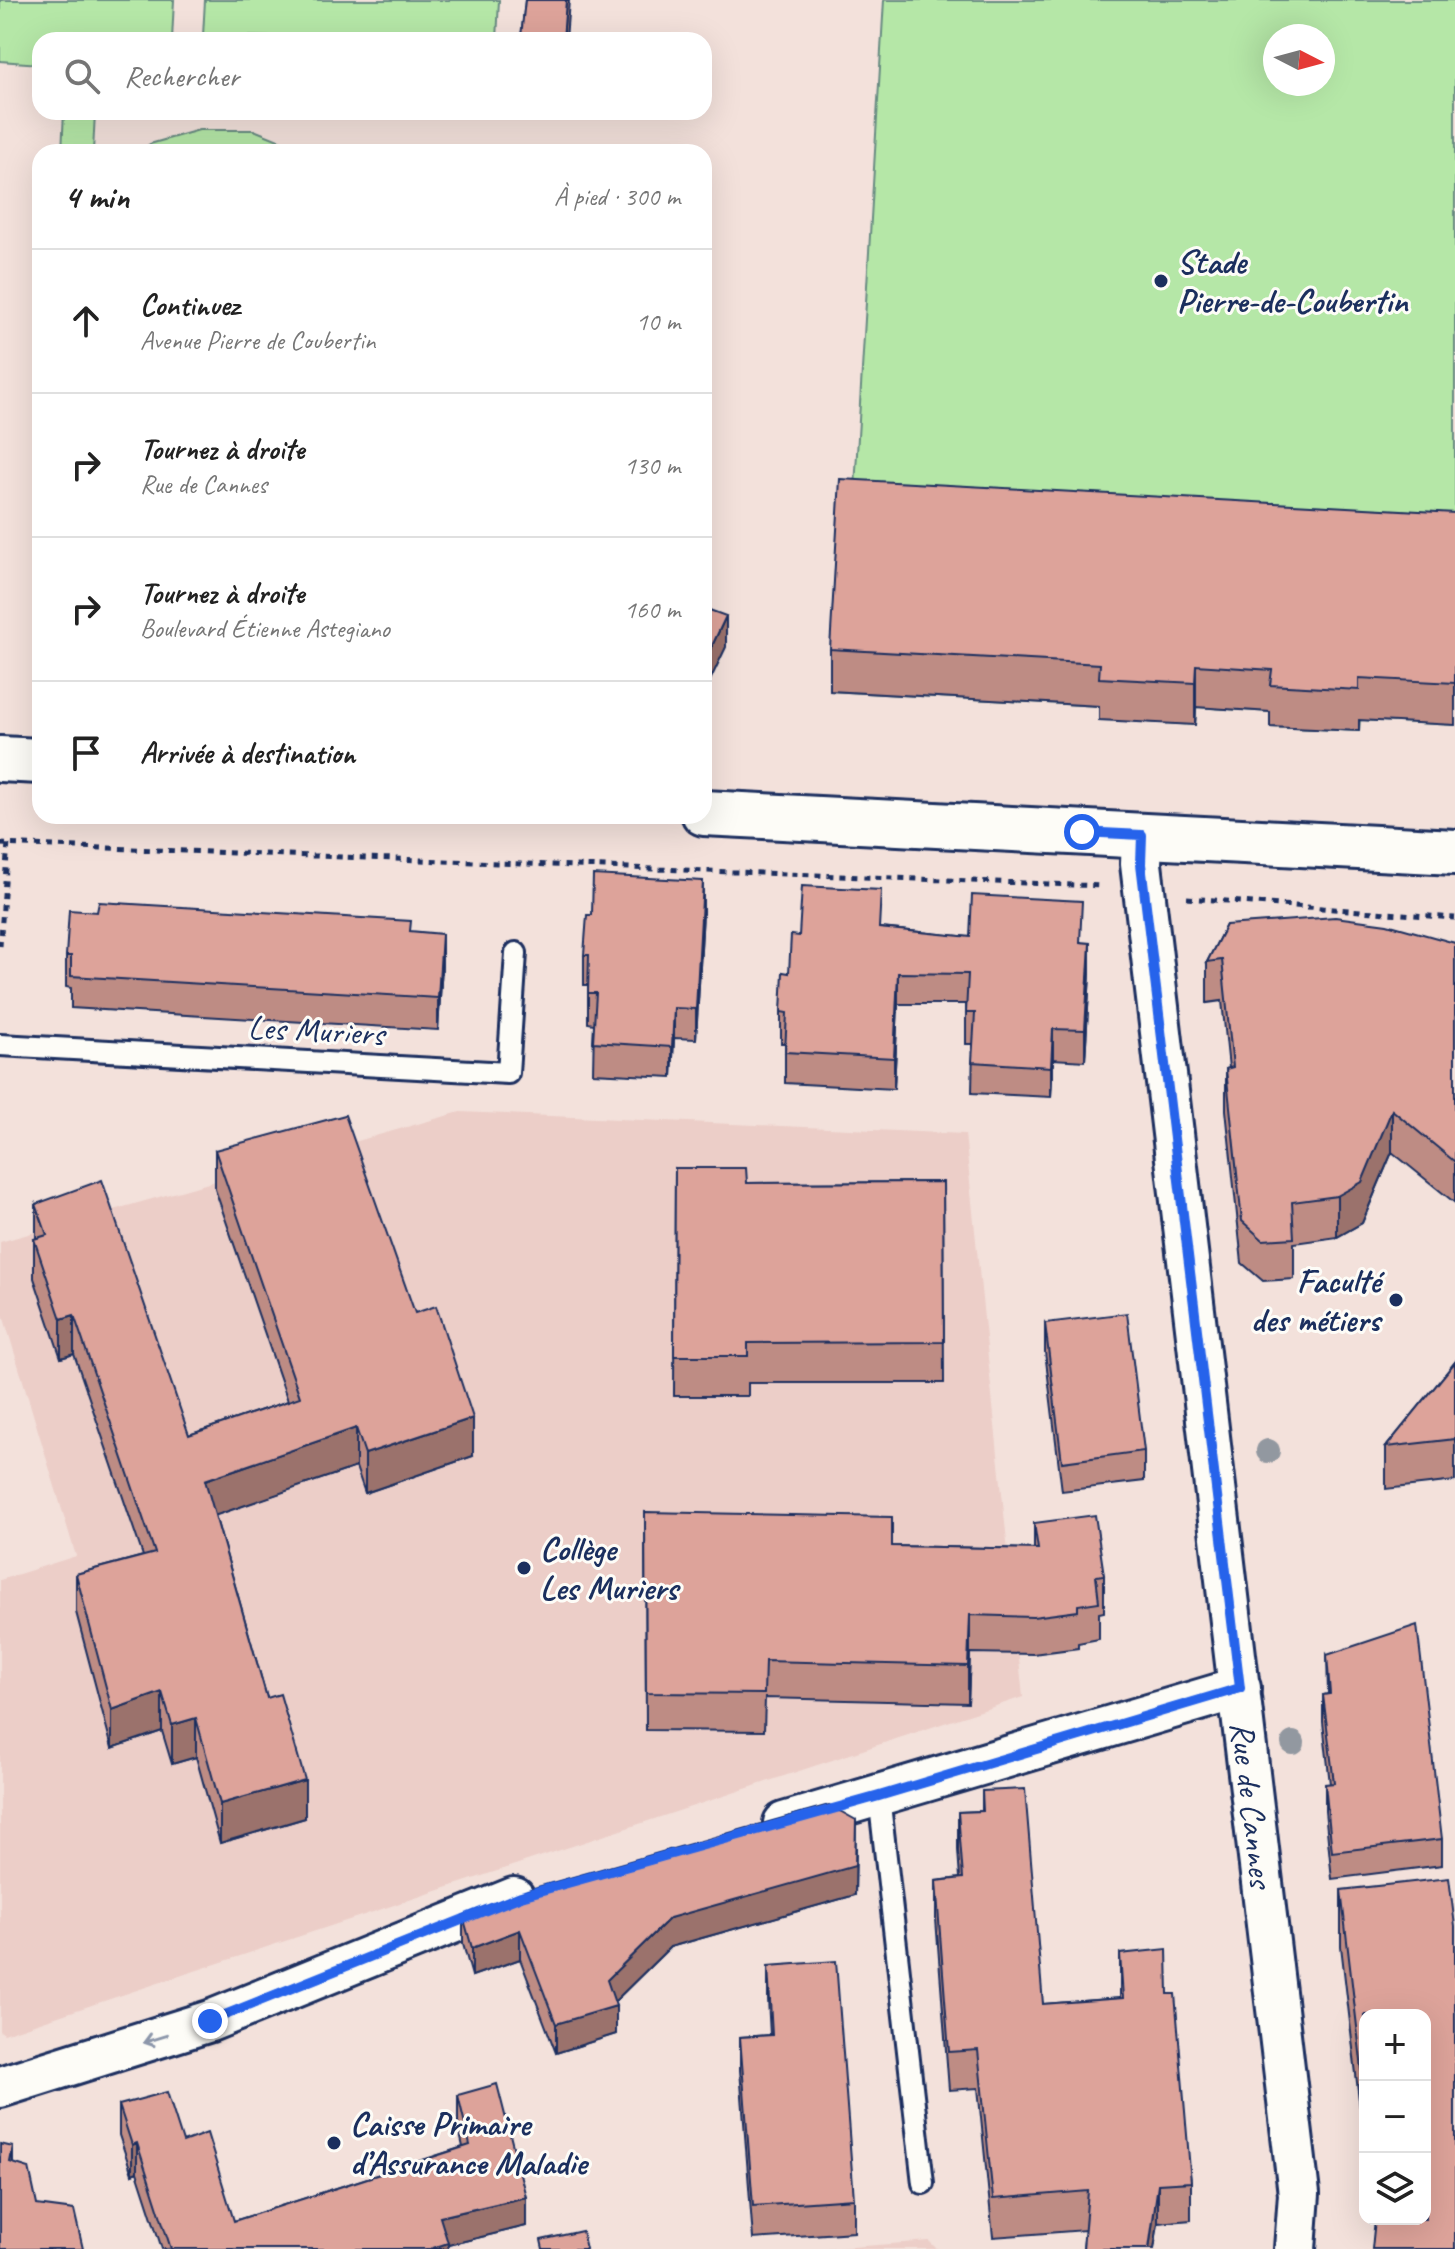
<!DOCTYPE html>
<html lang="fr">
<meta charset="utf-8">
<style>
:root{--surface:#fff;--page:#f2f2f2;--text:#222;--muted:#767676;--line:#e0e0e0}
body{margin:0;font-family:Caveat,sans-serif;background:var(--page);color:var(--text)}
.controls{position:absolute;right:24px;bottom:24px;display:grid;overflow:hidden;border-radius:16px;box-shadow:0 8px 32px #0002}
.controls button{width:72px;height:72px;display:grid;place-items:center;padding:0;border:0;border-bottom:2px solid var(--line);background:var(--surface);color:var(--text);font:40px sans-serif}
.compass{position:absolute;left:1263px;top:24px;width:72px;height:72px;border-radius:50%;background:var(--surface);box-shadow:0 8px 32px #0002;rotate:96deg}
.stop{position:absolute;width:24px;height:24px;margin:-18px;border:6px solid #2563eb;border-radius:50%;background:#fff}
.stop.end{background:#2563eb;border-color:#fff;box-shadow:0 2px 8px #0008}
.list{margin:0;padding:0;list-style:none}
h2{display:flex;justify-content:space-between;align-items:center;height:104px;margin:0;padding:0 32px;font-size:34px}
h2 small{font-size:26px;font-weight:400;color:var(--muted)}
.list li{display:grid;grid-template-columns:52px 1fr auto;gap:24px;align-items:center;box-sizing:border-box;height:144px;padding:0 32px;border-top:2px solid var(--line)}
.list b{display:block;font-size:30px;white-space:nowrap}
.list p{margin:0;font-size:26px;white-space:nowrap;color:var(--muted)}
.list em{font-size:26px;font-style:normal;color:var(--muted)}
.icon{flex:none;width:44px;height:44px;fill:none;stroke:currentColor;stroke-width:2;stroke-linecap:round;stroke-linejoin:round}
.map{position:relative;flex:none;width:1455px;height:2249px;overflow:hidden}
.search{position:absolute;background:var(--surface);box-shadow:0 8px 32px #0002;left:32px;top:32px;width:680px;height:88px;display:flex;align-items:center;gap:20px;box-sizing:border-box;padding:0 28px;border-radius:24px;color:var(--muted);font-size:30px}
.panel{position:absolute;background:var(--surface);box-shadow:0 8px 32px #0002;left:32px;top:144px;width:680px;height:680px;border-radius:24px}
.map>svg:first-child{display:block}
.built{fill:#eccec8}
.green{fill:#b5e7a7;stroke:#688b82;stroke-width:2;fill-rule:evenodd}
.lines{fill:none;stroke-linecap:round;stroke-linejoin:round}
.lane-casing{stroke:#1b2f5e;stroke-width:26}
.street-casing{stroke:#1b2f5e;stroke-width:46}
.secondary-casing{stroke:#1b2f5e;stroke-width:50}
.path{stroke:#1b2f5e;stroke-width:5;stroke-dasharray:6 6;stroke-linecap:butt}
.lane{stroke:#fdfcf7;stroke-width:20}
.street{stroke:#fdfcf7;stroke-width:40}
.secondary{stroke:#fdfcf7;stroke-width:44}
.tree{fill:#9298a0}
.wall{fill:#be8c84;stroke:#1b2f5e;stroke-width:2}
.shaded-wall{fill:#9b726c;stroke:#1b2f5e;stroke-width:2}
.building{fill:#dda39a;stroke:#1b2f5e;stroke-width:2}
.oneway{stroke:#8c96aa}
.route{stroke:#2563eb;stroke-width:10}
.poi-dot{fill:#1b2f5e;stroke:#fdfcf7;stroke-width:3}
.labels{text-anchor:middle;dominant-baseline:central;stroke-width:6;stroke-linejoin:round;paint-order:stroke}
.poi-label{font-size:34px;font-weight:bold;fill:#1b2f5e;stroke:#fdfcf7;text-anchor:start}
.street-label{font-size:34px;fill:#1b2f5e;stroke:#fdfcf7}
</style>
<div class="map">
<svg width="1455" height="2249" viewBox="0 0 1455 2249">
<rect width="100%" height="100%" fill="#f3e1db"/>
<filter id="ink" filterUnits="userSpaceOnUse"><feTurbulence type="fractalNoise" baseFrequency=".0125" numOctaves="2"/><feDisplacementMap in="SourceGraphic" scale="16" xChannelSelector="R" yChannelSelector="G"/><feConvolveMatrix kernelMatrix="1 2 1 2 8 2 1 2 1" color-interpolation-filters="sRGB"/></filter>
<g filter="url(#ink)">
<path class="built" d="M460,1112L965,1134L1023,1697L4,2034L0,2031V1580L76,1556L0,1305V1242Z
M929,2241L937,2249H826Z"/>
<path class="green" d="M0,0H174L172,40H40V64L0,61Z
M205,0H499L497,40L203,36Z
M884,0H1455V725L1360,720L1359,731L1271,727L1272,712L1196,707L1195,725L1099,719L1100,706L831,691L840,521H853ZM1275,36H1323V84H1275Z
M64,112H95L93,152H62Z
M199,130H254L308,152H139L150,144Z"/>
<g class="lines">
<defs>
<path id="lane" d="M0,1045L508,1073L516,953
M879,1796L923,2183"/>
<g id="street">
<path id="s1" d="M1142,835L1141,864L1299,2194L1295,2249"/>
<path d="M784,1823L1240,1688"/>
<path d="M0,2087L210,2021L514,1898"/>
</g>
<path id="secondary" d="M0,759L40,761
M704,813L1455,852"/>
</defs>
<use href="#lane" class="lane-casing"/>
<use href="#street" class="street-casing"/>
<use href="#secondary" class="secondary-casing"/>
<path class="path" d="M0,844L1102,886
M1187,898L1455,918
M0,946L8,843"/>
<use href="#lane" class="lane"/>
<use href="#street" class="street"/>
<use href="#secondary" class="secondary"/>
</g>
<g class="tree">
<circle cx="1268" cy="1451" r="12"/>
<circle cx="1293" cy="1743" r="12"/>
</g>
<path class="wall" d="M525,0L566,40H521Z
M1455,513V725L1359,720V731L1270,727V712L1196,707L1195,725L1099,720V706L830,691V649Z
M97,912L411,932L442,965L438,1030L71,1008V988L66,987V956Z
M703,912L696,1039L674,1038L672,1077L593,1073L594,1024L588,1023V985H584V955Z
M1226,925L1455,943V1203L1392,1152L1362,1223L1337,1237L1294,1243V1279L1263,1281L1242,1263L1226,1110V1069L1229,1068L1222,1001L1207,1003V962Z
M881,928L970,937L1081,942L1090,973L1085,1061L1053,1059L1051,1097L972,1093L973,1044H966V1004H898L894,1089L785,1083V1043H781V1012L789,973L799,936Z
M215,1150L415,1313L473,1456L365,1493L356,1467L215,1515L267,1698L305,1818L220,1843L196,1757L172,1764L162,1731L112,1748L76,1612V1574L143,1556L74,1354L61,1358L34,1278V1239H36V1204L189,1435L288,1401L215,1189Z
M675,1168L747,1183L943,1182L944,1383H748V1396H674Z
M1045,1323L1144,1451V1481L1062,1491L1045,1352Z
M1455,1362V1481L1386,1489V1447Z
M645,1512L892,1546L1034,1549V1523L1104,1575V1612L1099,1613V1639L1078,1643V1648L1033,1654L970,1653L968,1703L765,1698L764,1731L646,1730Z
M1327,1655L1442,1839V1865L1332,1879L1325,1811V1784H1330L1323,1722V1695L1328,1694Z
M982,1791L1043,2004L1120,1998V1954L1168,1994L1191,2182V2220L1158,2223L1154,2249H1083L1085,2230L993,2237L978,2088L949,2090L936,1919V1881L960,1878L958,1850V1812L982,1811Z
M856,1848L855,1895L670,1947L614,2002L616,2034L556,2053L520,1959L472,1976L463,1944V1916Z
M1341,1890L1425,2219L1365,2015V2151L1341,1946Z
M768,1966L854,2199V2232L753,2239L740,2070V2037L770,2035L768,1999Z
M458,2095L526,2226L448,2245V2249H162L137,2172L132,2174L119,2135V2105L183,2142L234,2221L463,2147L458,2125Z"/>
<path class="shaded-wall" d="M566,0H569L566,40H563Z
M726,616V647L704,693V663Z
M1196,665V707L1195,725V683Z
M703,881V912L696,1039V1009Z
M442,934V965L438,1030V998Z
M1090,943V973L1085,1061V1030Z
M898,973V1004L894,1089V1058Z
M674,1008V1038L672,1077V1047Z
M1053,1029V1059L1051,1097V1067Z
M1392,1110V1152L1362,1223L1337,1237V1196Z
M74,1315V1354L61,1358V1319Z
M473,1418V1456L365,1493V1454Z
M356,1428V1467L205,1519V1480Z
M970,1615V1653L968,1703V1666Z
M162,1692V1731L112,1748V1710Z
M196,1718V1757L172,1764V1725Z
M305,1780V1818L220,1843V1804Z
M856,1820L855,1895L670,1947L608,2008L616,2006V2034L556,2053V2024L607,1980L670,1918Z
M520,1930V1959L472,1976V1948Z
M137,2143V2172L132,2174V2145Z
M13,2147V2179L10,2162Z
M1158,2184V2223L1154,2249H1149Z
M526,2197V2226L448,2245V2249H430L440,2217Z"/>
<path class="building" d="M525,0H566L563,40L521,37Z
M840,479L1455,513V683L1359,678V690L1270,685L1272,670L1196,665L1195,683L1099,678L1100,664L830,649Z
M704,608L726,616L704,663Z
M593,875L703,881L696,1009L674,1008L672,1047L593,1042L596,993H588L589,955H584L587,915H592Z
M802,886L881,890L879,928L970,937L972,895L1082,901L1080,942L1090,943L1085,1030L1053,1029L1051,1067L972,1062L975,1013H966L968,974L898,973L894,1058L785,1052L787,1013L781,1012L783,972L789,973L791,935L799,936Z
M99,902L411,921L410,931L442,934L438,998L71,976V956H66L69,910L97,912Z
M1335,917L1387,924L1455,943V1162L1392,1110L1362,1182L1337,1196L1292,1202L1294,1238L1263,1240L1242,1221L1226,1069L1233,1067L1222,960L1207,962L1226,925Z
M345,1115L415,1313L436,1306L473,1418L365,1454L356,1428L205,1480L267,1698L280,1694L305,1780L220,1804L196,1718L172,1725L162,1692L112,1710L76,1574L155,1553L74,1315L61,1319L34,1239L47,1235L36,1204L102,1180L189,1435L300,1397L215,1150Z
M675,1168H746L747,1183L943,1182L944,1342L748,1343V1356H674Z
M1127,1313L1144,1451L1062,1462L1045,1323Z
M1455,1362V1439L1386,1447Z
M645,1512L892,1517V1546L1038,1549L1034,1523L1095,1515L1104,1575L1096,1576L1099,1602L1078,1605V1611L1033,1617L970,1615L968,1666L765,1661L764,1694L646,1693Z
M1417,1625L1442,1839L1332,1852L1325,1784L1334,1783L1323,1695L1330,1694L1327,1655Z
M1025,1789L1043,2004L1123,1998L1120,1954L1167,1949L1168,1994H1175L1191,2182L1158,2184L1149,2249H1083L1088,2191L993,2199L978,2050L949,2052L936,1881L963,1878L958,1812L983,1811L982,1791Z
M829,1805L856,1820L855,1866L670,1918L607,1980L616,2006L556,2024L520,1930L472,1948L463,1916L531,1889Z
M1449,1878L1455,1926V2249H1372L1375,2219H1425V2015H1365V2095L1341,1890Z
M836,1961L854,2199L753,2206L740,2037L772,2035L768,1966Z
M497,2084L526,2197L440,2217L448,2243L430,2249H171L137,2143L132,2145L119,2105L167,2092L183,2142L207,2133L234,2221L470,2145L458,2095Z
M0,2144L13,2147L10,2162L29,2168L37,2205L74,2210L83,2249H0Z
M582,2231L586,2249H543L541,2240Z"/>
<defs><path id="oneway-shaft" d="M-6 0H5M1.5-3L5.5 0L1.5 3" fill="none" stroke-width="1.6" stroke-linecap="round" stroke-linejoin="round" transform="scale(2)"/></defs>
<use class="oneway" href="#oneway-shaft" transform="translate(155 2039) rotate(163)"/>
</g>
<g class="lines" filter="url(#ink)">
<path class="route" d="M210,2021L521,1896L879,1796L1240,1688L1141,864L1142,835L1082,832"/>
</g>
<g class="poi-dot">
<circle cx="1161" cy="281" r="8"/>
<circle cx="1396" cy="1300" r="8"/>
<circle cx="524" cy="1568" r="8"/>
<circle cx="334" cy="2143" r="8"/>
</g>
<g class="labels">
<g class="poi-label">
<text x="1177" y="261">Stade<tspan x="1177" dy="39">Pierre-de-Coubertin</tspan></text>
<text x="1380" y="1280" text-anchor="end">Faculté<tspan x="1380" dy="39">des métiers</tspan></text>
<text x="540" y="1548">Collège<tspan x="540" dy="39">Les Muriers</tspan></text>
<text x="350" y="2123">Caisse Primaire<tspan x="350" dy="39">d’Assurance Maladie</tspan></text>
</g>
<g class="street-label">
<text transform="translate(316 1030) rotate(3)">Les Muriers</text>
<text stroke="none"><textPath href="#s1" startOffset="976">Rue de Cannes</textPath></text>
</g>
</g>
</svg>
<div class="controls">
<button>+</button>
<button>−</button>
<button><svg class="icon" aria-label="layers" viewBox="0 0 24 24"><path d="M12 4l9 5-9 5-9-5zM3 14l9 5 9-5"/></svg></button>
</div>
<svg class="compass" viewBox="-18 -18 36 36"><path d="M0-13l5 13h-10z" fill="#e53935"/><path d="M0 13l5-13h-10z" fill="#767676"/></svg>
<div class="stop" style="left:1082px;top:832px"></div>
<div class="stop end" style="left:210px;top:2021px"></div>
<div class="search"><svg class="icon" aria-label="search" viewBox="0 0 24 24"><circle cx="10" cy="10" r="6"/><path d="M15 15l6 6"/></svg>Rechercher</div>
<section class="panel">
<h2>4 min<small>À pied · 300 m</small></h2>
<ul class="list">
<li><svg class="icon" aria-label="ahead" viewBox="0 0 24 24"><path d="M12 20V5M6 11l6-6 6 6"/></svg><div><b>Continuez</b><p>Avenue Pierre de Coubertin</p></div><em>10 m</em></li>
<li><svg class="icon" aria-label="right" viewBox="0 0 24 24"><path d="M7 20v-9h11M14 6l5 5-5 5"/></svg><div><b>Tournez à droite</b><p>Rue de Cannes</p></div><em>130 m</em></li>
<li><svg class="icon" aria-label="right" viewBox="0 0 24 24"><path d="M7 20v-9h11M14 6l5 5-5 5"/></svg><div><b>Tournez à droite</b><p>Boulevard Étienne Astegiano</p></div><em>160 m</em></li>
<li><svg class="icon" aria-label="arrive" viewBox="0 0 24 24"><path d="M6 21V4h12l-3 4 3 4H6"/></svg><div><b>Arrivée à destination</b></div></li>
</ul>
</section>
</div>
